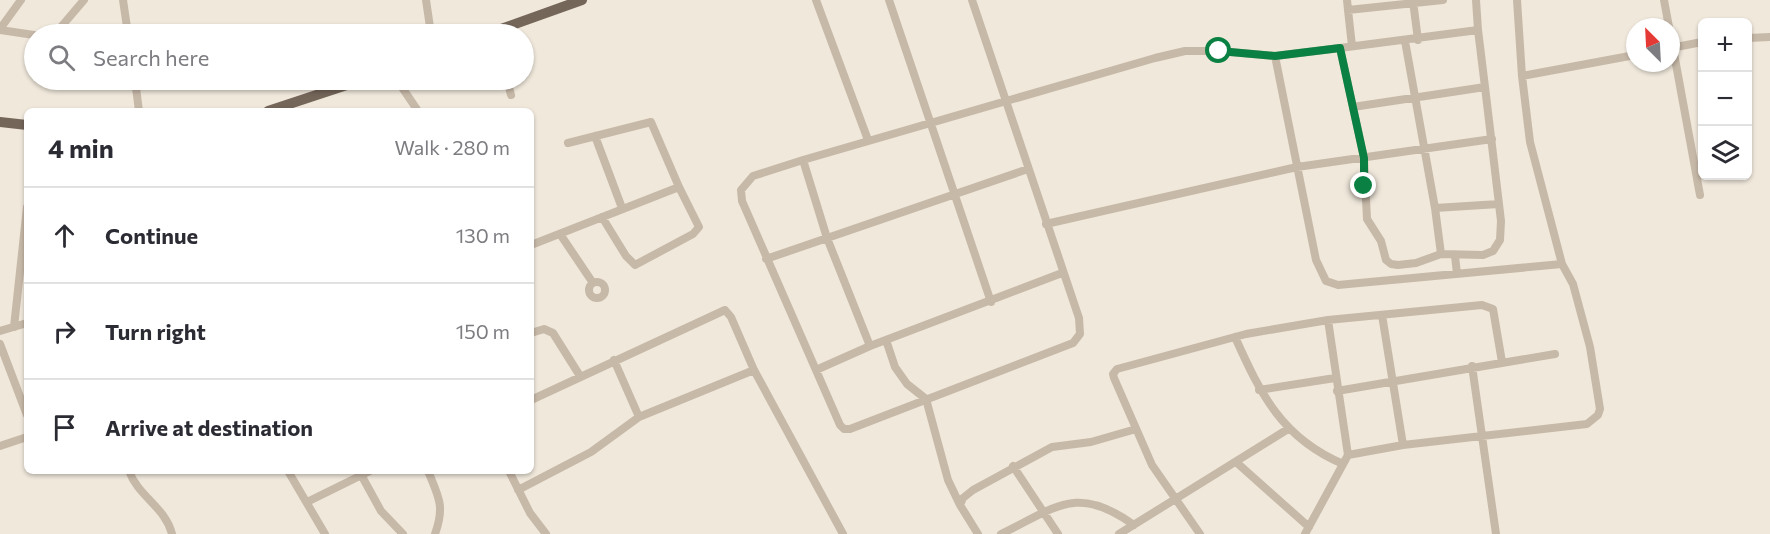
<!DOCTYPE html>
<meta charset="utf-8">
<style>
:root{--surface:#fff;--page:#f7f7f7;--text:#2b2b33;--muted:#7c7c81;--line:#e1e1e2}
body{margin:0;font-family:Commissioner,sans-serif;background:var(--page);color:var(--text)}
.controls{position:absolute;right:18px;top:18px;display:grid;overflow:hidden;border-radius:9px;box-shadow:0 2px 4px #0004}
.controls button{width:54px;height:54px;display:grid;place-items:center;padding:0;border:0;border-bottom:2px solid var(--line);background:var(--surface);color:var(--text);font:30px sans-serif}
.compass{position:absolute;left:1626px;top:18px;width:54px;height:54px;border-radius:50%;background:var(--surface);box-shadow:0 2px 4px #0004;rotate:336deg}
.stop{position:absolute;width:18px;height:18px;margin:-14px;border:4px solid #0b8043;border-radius:50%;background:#fff}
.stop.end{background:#0b8043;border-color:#fff;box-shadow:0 2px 6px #0008}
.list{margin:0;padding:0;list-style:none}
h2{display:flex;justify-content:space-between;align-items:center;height:78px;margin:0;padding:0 24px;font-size:26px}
h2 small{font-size:20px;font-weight:400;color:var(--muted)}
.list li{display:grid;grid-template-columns:39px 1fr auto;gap:18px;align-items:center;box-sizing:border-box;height:96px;padding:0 24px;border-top:2px solid var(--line)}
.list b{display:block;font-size:22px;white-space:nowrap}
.list em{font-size:20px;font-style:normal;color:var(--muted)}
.icon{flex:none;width:33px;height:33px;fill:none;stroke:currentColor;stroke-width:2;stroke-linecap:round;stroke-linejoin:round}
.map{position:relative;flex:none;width:1770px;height:534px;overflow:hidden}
.search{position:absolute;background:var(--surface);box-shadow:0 2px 4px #0004;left:24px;top:24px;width:510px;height:66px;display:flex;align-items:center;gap:15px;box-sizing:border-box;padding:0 21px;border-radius:33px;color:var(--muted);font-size:22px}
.panel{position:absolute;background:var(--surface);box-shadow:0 2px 4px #0004;left:24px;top:108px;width:510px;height:366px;border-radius:9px}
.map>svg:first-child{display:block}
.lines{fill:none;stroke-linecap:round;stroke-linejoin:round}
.minor{stroke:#c7b9a8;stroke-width:8}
.major{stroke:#75665a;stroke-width:10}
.route{stroke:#0b8043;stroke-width:8}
</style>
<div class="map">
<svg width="1770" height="534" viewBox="0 0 1770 534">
<rect width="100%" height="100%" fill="#f0e8db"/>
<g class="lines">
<path class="minor" d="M123,0L128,34
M426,0L431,34
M816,0L868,140
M889,0L991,302
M1347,0L1348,10
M1664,0L1669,27
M1413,1L1418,40
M0,29L21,0
M0,30L34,35
M1478,30L1485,87
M55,34L84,0
M1671,37L1700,195
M1748,38L1770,37
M1405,41L1435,208L1441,254
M1352,46L1348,10L1443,0
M1671,48L1702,42
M1275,56L1316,260L1326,281L1338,285L1562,264
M1522,76L1635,55
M135,80L139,111
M397,80L418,111
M507,80L511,95
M1353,107L1485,87L1501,221L1500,240L1493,251L1483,255L1441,254L1416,263L1398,265L1391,264L1386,260L1381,241L1367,219L1364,158L1340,48L1478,30L1476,0
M595,136L622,208
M568,143L651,122L679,187L699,227L693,234L635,265L626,256L602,217
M803,160L753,176L741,190L742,201L840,425L844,429H850L1073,343L1080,334L1079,318L972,0
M1435,208L1499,204
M1046,224L1297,167L1492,139
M560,234L593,283
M531,245L679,187
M1455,256L1457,274
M766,259L1028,169
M589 290a8 8 0 1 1 16 0a8 8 0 1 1-16 0Z
M1382,315L1403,445
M14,327L27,207
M0,331L27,323
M531,333L544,329L553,333L580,376
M1235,337C1261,395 1282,438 1343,464
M886,340L895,367L907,384L926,399L948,480L960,505
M0,344L27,415
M870,346L827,238L803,160L1155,58L1185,51H1219L1275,56L1340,48
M614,360L639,417
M1472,366L1496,534
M816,370L870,346L1062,273
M1259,390L1335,378
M1337,391L1555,354
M531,400L725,310L731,317L754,370L843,534
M0,446L27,437
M1348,455L1403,445L1587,424L1598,415L1600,409L1590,347L1573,284L1562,264L1530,142L1522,76L1517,0
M1236,462L1309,527
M1013,466L1058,534
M129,471C138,496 166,508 172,534
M288,471L325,534
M359,471L381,511L403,534
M428,471C439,498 445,506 435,534
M509,471L530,513L546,534
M518,490L591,452L639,417L754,370
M307,502L370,471
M978,534L960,505L963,498L973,490L1052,447L1091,442L1136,429
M1001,534C1057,507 1077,484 1134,525
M1119,534L1288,429
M1200,534L1152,465L1114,378L1113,374L1117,369L1246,334L1328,320L1482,305L1493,309L1502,362
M1305,534L1348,455L1328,320"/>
<path class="major" d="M487,34L582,0
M268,111L362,80
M0,122L27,125"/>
</g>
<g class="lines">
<path class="route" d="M1219,51L1275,56L1340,48L1364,158V186"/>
</g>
</svg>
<div class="controls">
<button>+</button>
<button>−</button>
<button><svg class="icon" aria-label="layers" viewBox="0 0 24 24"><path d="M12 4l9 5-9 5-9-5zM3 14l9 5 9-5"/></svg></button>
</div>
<svg class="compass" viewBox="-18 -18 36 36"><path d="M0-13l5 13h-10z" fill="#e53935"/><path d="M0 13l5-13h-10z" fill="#7c7c81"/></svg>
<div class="stop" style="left:1219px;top:51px"></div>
<div class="stop end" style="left:1364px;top:186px"></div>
<div class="search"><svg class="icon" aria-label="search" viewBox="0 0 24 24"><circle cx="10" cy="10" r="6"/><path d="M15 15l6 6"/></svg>Search here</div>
<section class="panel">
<h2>4 min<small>Walk · 280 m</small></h2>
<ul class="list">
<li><svg class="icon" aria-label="ahead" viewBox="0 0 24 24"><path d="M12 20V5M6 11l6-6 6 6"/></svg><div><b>Continue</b></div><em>130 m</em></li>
<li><svg class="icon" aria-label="right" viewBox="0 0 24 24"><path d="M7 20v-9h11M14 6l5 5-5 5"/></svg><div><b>Turn right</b></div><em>150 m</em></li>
<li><svg class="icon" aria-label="arrive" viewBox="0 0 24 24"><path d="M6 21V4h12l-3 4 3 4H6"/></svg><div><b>Arrive at destination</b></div></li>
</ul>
</section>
</div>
